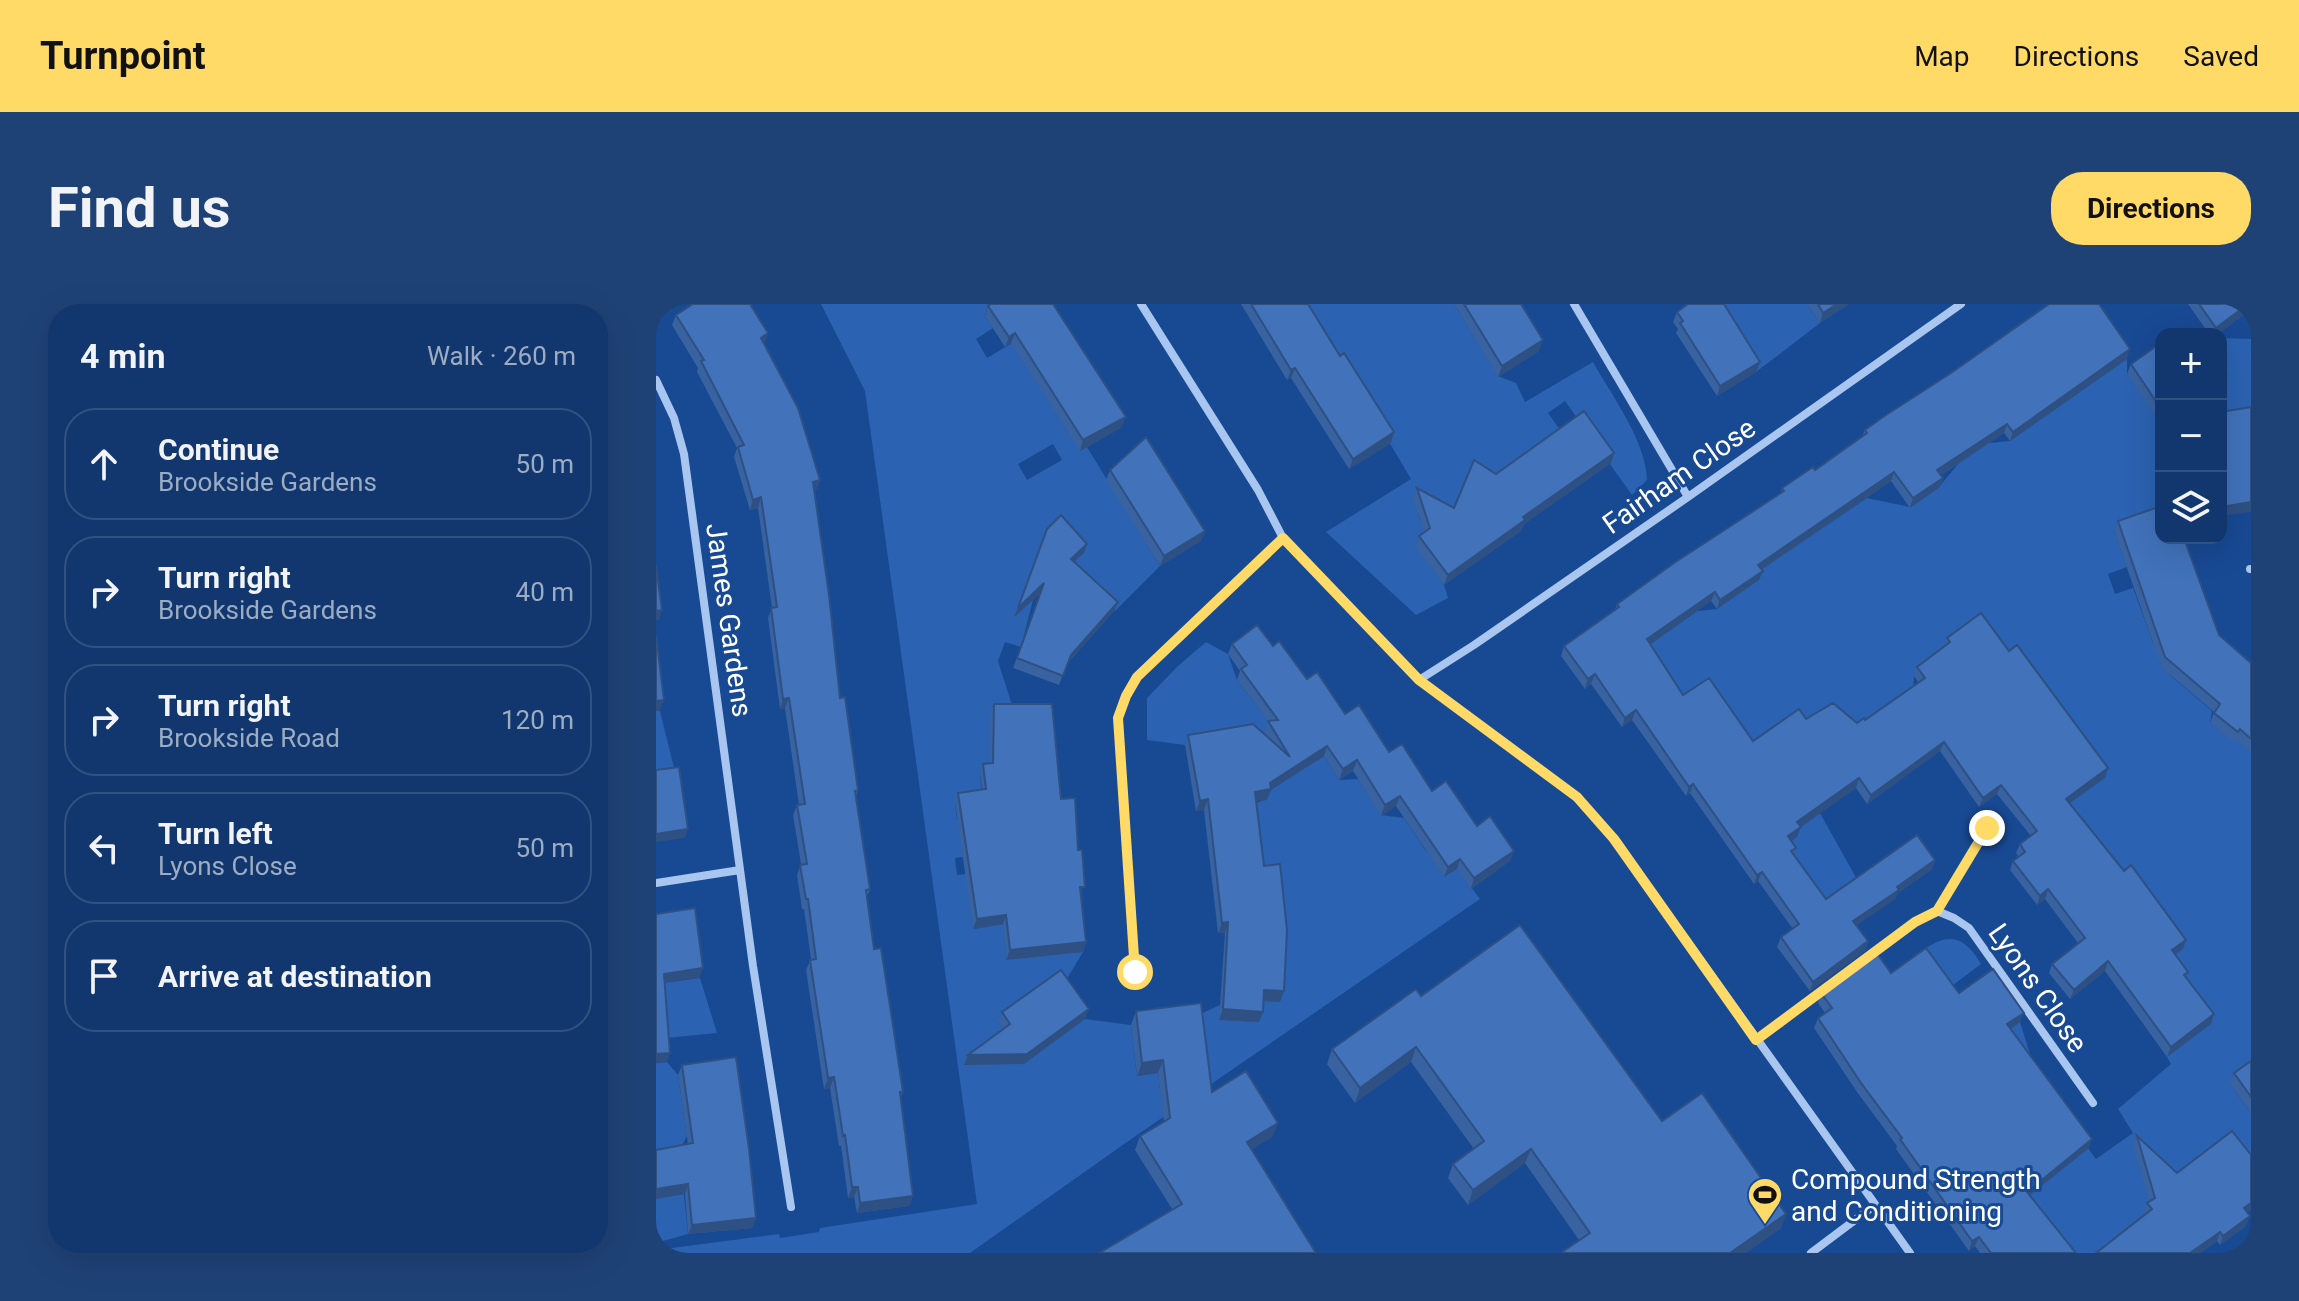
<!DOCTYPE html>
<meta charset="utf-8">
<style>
:root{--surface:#12376e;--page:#1f4276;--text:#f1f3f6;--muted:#9cacc2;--line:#315181;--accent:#ffda67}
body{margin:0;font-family:Roboto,sans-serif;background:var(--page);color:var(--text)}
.controls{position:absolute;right:24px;top:24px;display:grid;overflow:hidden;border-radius:16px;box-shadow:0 8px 32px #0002}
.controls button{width:72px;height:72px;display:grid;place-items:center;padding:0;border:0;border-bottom:2px solid var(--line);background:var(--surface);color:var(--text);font:40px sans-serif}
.stop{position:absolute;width:24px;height:24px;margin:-18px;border:6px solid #ffda67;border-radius:50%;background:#fff}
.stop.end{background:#ffda67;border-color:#fff;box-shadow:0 2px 8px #0008}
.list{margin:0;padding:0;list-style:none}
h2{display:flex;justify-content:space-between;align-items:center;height:104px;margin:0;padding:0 32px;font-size:34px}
h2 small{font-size:26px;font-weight:400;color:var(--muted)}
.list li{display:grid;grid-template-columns:52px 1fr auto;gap:24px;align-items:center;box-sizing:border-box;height:112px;margin:0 16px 16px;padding:0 16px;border:2px solid var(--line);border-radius:32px}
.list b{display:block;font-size:30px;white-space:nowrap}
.list p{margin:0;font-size:26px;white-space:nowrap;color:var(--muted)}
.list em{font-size:26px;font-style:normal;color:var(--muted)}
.icon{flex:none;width:44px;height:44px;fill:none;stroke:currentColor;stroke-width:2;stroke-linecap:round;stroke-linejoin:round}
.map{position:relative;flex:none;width:1595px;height:949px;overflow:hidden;border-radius:32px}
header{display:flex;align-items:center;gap:48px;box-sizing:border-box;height:112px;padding:0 40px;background:var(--accent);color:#111}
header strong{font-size:38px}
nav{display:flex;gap:44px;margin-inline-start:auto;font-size:28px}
.intro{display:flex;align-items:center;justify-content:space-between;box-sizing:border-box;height:192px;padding:0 48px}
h1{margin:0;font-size:56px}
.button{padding:20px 36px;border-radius:32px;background:var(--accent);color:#111;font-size:28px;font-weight:700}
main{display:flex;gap:48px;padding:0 48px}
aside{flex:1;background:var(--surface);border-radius:32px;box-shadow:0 8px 32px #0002}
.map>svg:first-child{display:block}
.green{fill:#2b62b1;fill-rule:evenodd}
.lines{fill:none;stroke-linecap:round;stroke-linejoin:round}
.street{stroke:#a9c6f0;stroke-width:8}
.wall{fill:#3862a0}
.shaded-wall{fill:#2e5082}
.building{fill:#4172ba;stroke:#2e5082;stroke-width:2}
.route{stroke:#ffda67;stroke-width:10}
.labels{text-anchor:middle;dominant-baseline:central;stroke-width:6;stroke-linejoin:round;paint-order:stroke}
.street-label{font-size:28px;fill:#fff;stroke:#184993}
.poi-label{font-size:28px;fill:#fff;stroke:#184993;text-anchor:start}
</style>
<header>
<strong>Turnpoint</strong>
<nav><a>Map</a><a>Directions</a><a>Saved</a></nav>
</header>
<div class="intro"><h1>Find us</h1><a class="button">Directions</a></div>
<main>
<aside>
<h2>4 min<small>Walk · 260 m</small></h2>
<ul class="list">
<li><svg class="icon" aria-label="ahead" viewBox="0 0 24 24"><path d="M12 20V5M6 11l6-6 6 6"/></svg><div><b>Continue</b><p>Brookside Gardens</p></div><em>50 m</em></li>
<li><svg class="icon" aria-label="right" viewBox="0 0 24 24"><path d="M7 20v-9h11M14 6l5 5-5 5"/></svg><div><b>Turn right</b><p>Brookside Gardens</p></div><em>40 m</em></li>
<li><svg class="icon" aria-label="right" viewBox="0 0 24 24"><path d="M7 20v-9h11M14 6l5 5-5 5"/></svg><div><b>Turn right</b><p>Brookside Road</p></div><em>120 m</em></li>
<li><svg class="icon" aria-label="left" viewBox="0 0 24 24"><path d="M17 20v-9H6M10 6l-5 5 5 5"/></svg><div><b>Turn left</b><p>Lyons Close</p></div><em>50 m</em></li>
<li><svg class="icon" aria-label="arrive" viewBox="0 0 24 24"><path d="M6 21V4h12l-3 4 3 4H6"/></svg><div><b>Arrive at destination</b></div></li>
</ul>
</aside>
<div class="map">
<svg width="1595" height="949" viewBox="0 0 1595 949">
<rect width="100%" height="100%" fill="#184993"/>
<path class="green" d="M165,0H332L329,12L337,24L320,35L331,54L356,39L414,131L423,130L504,262L459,307L416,269L403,282L391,271L380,284L365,343L349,338L342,357L355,398V410H335L334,432L346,454L347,467L324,470L326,492L347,491L349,541L353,571L343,573L346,598H355L357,628L348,629L350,655L427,648L406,683L370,709L364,702L342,718L351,730L337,740V748L347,760H352L365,751L370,758L429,715L475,721L481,772L502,769L504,785L529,782L526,757L545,755L540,712L564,701H569L568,716L603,718L605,697H624L627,640L620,571L603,567L595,501L611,495L605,454L581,457L577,433L529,441L491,436V394L522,362L550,338L572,350L581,376L606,409L619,404L641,437L640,450L649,464L668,452L683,476L702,475L725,511L748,514L770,547L791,550L824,595L471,838L314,949H0V946L123,930L124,934L163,928L164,924L321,900L209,87ZM397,140L406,156L371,176L362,160ZM402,221L427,249L412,263L387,235ZM344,493L346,510L301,516L299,498ZM344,548L346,566L301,571L299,554ZM350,600L353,619L318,625L315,607Z
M643,0H798L842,72L860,79L869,98L937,58C956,92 990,137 991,176L976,191L909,97L892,109L914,140L807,210H762L764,216L775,230L760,242L788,281L792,294L760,311L670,228L755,175L713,104Z
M1061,0H1151L1164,19L1100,68Z
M1565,34L1595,35V112L1565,156Z
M1471,55V70L1505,96V218L1458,227L1471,263L1452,270L1459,290L1477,284L1498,341L1515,372L1556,407L1554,419H1595V764L1574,780L1595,809V865L1516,949H1398L1395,932L1248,661C1277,638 1300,617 1325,660L1293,684L1301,697L1334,675L1364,718L1382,776L1440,855L1477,829L1462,805L1515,760L1511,753L1554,720L1512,656L1526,645L1258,372L1257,389L1164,509L1203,579L1166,604L1128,542L1141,532L1024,401L982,346L1004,324L1013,327L1041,307L1061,305L1101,269L1211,194L1254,203L1283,183L1302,160L1333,139L1354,137Z
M0,407H4L20,472L0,474Z
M44,674L61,729L0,735V680Z
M11,758L22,771L31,832L21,851L0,855V759Z
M26,872L32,930L0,939V877Z"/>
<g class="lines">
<path class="street" d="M485,0L602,186L627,234L763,376L921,493L958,535L1254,949
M918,0L1032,193
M0,76L18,114L28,150L97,662L135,903
M1594,265H1595
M763,376L818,341L1032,193L1305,0
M0,579L84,566
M1281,607L1331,524
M479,668L462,414L470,392L481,373L627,234
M1100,736L1259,618L1281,607L1298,614L1313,624L1437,799
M1155,949L1219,901"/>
</g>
<path class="wall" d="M34,0H94L108,40L164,176L160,186L158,187L184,394L202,486L200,492L214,585L211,594L218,645L247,788L244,794L257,892L253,902L201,909L198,893L192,894L185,842H183L174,784L168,785L150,666L155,655L148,605H146L141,571L145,560L137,511L141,501H143L129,404L124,405L112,314L116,304L102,204L94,206L78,153L81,144L41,68L42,64L16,21L20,11L35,1Z
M585,0H652L735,139L693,165L635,74L631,76Z
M798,0H865L883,47L842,73Z
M1151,0H1193L1164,19Z
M1532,0H1595V5L1562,30H1553Z
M332,2L466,123L424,147L355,39L349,43L329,12Z
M1021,8L1104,58L1100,68L1061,92L1020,29L1022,25L1017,18Z
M1505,46V120L1471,70L1475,60Z
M1471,55L1354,137L1348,129L1285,171L1287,174L1284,183L1254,204L1235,177L1106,266L1107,267L1103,276L1061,305L1055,297L994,340L1027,391L1097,437L1150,415L1201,419L1209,416L1262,378L1258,372L1261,363L1288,343L1291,334L1353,347L1452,464L1449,474L1414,499L1527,645L1519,651L1532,668L1530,673L1558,710L1555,720L1511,753L1449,667L1414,695L1393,669L1396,660L1422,639L1389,595L1381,601L1354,566L1357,557L1363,553L1360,549L1364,540L1375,532L1341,490L1323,503L1284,447L1211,500L1200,484L1144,523L1141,533L1135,537L1140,544L1138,550L1170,595L1279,556L1276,565L1241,590L1239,595L1200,621L1212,637L1209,647L1154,687L1121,643L1125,633L1137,625L1102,577L1098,580L1034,489L1030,492L976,416L966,423L935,380L929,385L905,352L908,342L959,306L961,300L1125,189L1126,184L1159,166L1206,132L1209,126Z
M955,159L868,220L865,227L788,281L759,242L763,232L768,228L757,194L761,184L798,204L840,170Z
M454,166L549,227L545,237L504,262L450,176Z
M405,211L431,240L428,249L418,258L462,298L458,307L411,360L403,381L357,364L385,289L358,313L391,225Z
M1462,217L1563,331L1595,359V448L1580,436L1578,438L1554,419L1558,408L1506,364L1458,227Z
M576,340L617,342L689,410L776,487L821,522L858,547L854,557L815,585L801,565L788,573L740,502L725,512L697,467L683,476L668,452L615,486L611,496L600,497L608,562L628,687L624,698L608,697L603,718L563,716L569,629H562L548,506L540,507L529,441L532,431H610L608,428L612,417L581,376L584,367L572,350Z
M338,400L405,495L422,546L430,638L427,648L350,656L347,620L317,625L299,498L302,489L326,486L324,469L327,460L334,459V410Z
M1235,669L1303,689L1364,718L1355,725L1433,844L1374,892L1420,949H1324L1319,942L1313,947L1240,845L1241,842L1201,788L1158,724L1162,714L1169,709L1162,699L1165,689Z
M765,692L1006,817L1130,910L1125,924L1090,949H905L923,936L869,859L812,901L792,874L797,860L818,845L755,758L699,799L671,760L676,745Z
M480,707L556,788L617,832L595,846L660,949L516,905L479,846L484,832L508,818L502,769L481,772L475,721Z
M346,708L429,715L368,760L308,761L347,725L342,718Z
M1595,757V809L1574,780L1578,769Z
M26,761L100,914L96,924L32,930L29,890L0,895V846L32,840L22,771Z
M1481,832L1521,869L1591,909L1590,922L1564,941L1561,937L1544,949H1440L1489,910L1488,909L1491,899L1494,898L1477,842Z"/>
<path class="shaded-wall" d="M1181,0H1193L1164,19L1167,9Z
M1592,0H1595V5L1562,30H1558L1560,24Z
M112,29L109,40L101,44L105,34Z
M359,29L355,39L349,43L353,33Z
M887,36L883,47L842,73L846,62Z
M1474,45L1471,55L1354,137L1357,128Z
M1104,58L1100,68L1061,92L1064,82Z
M639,64L635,74L631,76L635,66Z
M470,113L466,123L424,147L427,136Z
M1351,120L1348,129L1278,175L1281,166Z
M738,128L735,139L693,165L697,155Z
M958,149L955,159L868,220L865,227L788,281L792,271L867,213Z
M1238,168L1235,177L1099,270L1102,261Z
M1287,174L1284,183L1254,204L1257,194Z
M164,176L160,186L153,188L157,178Z
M105,193L102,204L94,206L97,196Z
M1595,198V208L1565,212V203Z
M549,227L545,237L504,262L508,252Z
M431,240L428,249L411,264L415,255Z
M1107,267L1103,276L1061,305L1064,296Z
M388,279L385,289L358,313L362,304Z
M1059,288L1055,297L988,345L991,335Z
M462,298L458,307L411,360L415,351Z
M6,306L3,316H0V307Z
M939,370L935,380L929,385L932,375Z
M133,394L129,404L124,405L127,395Z
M8,396L4,407H0V397Z
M980,406L976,416L966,423L969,414Z
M1288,438L1284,447L1211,500L1215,491Z
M671,442L668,452L615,486L611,496L595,498L599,488Z
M701,456L697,467L683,476L687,465Z
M1452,464L1449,474L1407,504L1410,495Z
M1203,474L1200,484L1138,528L1141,518Z
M1037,480L1034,489L1030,492L1033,483Z
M1345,481L1341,490L1323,503L1327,494Z
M744,492L740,502L725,512L729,501Z
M552,495L548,506L540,507L544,497Z
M1145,523L1141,533L1128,542L1132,532Z
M32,525L29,534L0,538V530Z
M858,547L854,557L815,585L818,574Z
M804,555L801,565L788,573L792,563Z
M1279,556L1276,565L1241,590L1239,595L1194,626L1197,617Z
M1106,568L1102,577L1098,580L1101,571Z
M1392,585L1389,595L1381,601L1384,592Z
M350,611L347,620L317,625L321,615Z
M572,618L569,629H562L566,619Z
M1530,636L1527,645L1512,656L1516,646Z
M1212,637L1209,647L1154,687L1157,678Z
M430,638L427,648L350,656L354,646Z
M1452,657L1449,667L1414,695L1418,686Z
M47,664L44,674L4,679L8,670Z
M608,686L628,687L624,698L605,697Z
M433,705L429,715L368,760L308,761L312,751Z
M567,705L607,708L603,718L563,716Z
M1368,709L1364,718L1348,730L1351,720Z
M1558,710L1555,720L1511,753L1515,743Z
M760,743L755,758L699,799L704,784Z
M14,749L11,758L0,759V750Z
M507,756L502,769L481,772L486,759Z
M178,773L174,784L168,785L172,774Z
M622,819L617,832L586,852L591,838Z
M1436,835L1433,844L1367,897L1371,888Z
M875,845L869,859L812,901L817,886Z
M32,880L29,890L0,895V885Z
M196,883H202L198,893L192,894Z
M257,892L253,902L201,909L204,899Z
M1595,899V906L1584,914L1588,904Z
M1130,910L1125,924L1090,949H1074Z
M1594,912L1590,922L1564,941L1567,932Z
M100,914L96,924L32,930L36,921Z
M1564,928L1561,937L1544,949H1534Z
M1323,933L1319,942L1313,947L1316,937Z"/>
<path class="building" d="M37,0H94L112,29L105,34L142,104L164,176L157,178L173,291L184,394L189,393L202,486L199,487L214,585L210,586L218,645L225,644L236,715L247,788H244L257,892L204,899L202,883H196L189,831L187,832L178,773L172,774L154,656L160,655L152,595H150L144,561L151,560L141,501L149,500L133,394L127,395L115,304L121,303L105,193L97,196L82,143L88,141L45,57L48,56L20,11Z
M335,0H397L470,113L427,136L359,29L353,33L332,2Z
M595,0H652L684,52L688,49L738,128L697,155L639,64L635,66Z
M808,0H865L887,36L846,62Z
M1032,0H1068L1104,58L1064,82L1024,19L1027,17L1021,8Z
M1162,0H1181L1167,9Z
M1393,0H1443L1474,45L1357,128L1351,120L1281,166L1287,174L1257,194L1238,168L1102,261L1107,267L1064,296L1059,288L991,335L1027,391L1053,374L1097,437L1143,405L1150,415L1177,399L1201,419L1208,414L1209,416L1269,374L1261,363L1294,338L1291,334L1325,309L1353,347L1361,341L1452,464L1410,495L1468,567L1475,561L1530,636L1516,646L1532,668L1528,671L1558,710L1515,743L1452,657L1418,686L1396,660L1429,634L1392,585L1384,592L1357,557L1369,548L1364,540L1381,527L1345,481L1327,494L1288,438L1215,491L1203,474L1141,518L1145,523L1132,532L1140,544L1135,547L1170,595L1261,531L1279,556L1241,583L1243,586L1197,617L1212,637L1157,678L1125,633L1143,620L1106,568L1101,571L1037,480L1033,483L980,406L969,414L939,370L932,375L908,342L963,303L961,300L1018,259L1128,187L1126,184L1157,163L1159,166L1211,129L1209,126L1227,113L1295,69Z
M1543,0H1592L1560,24Z
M1502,41L1505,46V105L1475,60Z
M1595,103V198L1565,203V108Z
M928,107L958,149L867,213L869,216L792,271L763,232L774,224L761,184L798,204L818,156L840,170Z
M490,133L549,227L508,252L454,166Z
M1505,202V234H1528L1563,331L1595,359V435L1584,425L1582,428L1558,409L1564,400L1509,353L1462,217Z
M405,211L431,240L415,255L462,298L415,351L407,372L361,354L388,279L362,304L391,225Z
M0,262L6,306L0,307Z
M601,321L617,342L623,337L651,375L661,368L689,410L703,401L733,448L746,440L776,487L790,477L821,522L834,512L858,547L818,574L804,555L792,563L744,492L729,501L701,456L687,465L671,442L614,479L615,485L599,488L608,562L624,560L631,626L628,687L608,686L607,708L567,705L572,618L566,619L552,495L544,497L532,431L597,420L634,453L612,417L622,416L585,365L591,361L576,340Z
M0,331L8,396L0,397Z
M338,400H396L405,495L419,494L422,546H426L429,583H424L430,638L354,646L350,611L321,615L302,489L330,485L327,460L337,459Z
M23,463L32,525L0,530V466Z
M39,604L47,664L8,670L14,749L0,750V610Z
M864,621L1006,817L1046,789L1130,910L1074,949H906V948L934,929L875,845L817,886L797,860L828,837L760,743L704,784L676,745L760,685L765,692Z
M1270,644L1303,689L1337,665L1368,709L1351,720L1436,835L1371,888L1420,949H1335L1323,933L1316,937L1244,835L1246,834L1205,779L1162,714L1176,704L1165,689L1220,648L1235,669Z
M405,666L433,705L371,750L312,751L354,720L346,708Z
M545,699L556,788L590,767L622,819L591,838L660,949H443L526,900L484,832L514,814L507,756L486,759L480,707Z
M80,753L93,845L100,914L36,921L32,880L0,885V846L37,839L26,761Z
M1595,757V793L1578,769Z
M1576,827L1595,851V899L1588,904L1594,912L1567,932L1564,928L1534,949H1440L1496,905L1491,899L1499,894L1481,832L1521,869Z"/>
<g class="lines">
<path class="route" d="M479,668L462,414L470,392L481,373L627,234L763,376L921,493L958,535L1100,736L1259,618L1281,607L1331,524"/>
</g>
<defs>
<symbol id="stadium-pin" viewBox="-11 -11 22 30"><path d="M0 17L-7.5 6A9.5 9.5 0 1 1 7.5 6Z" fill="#ffda67" stroke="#184993"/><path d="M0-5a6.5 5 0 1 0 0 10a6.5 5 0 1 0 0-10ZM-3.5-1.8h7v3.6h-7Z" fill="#111"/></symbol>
</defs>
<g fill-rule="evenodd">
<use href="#stadium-pin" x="1089" y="871" width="40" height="54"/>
</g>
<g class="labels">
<g class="street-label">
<text transform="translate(1023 172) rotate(-35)">Fairham Close</text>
<text transform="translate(73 316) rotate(82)">James Gardens</text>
<text transform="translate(1382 684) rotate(55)">Lyons Close</text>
</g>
<g class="poi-label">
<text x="1135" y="875">Compound Strength<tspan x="1135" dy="32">and Conditioning</tspan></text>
</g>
</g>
</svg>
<div class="controls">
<button>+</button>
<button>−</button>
<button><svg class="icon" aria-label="layers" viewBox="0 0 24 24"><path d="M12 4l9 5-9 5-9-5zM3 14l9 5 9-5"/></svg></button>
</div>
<div class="stop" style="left:479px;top:668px"></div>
<div class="stop end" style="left:1331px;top:524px"></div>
</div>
</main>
